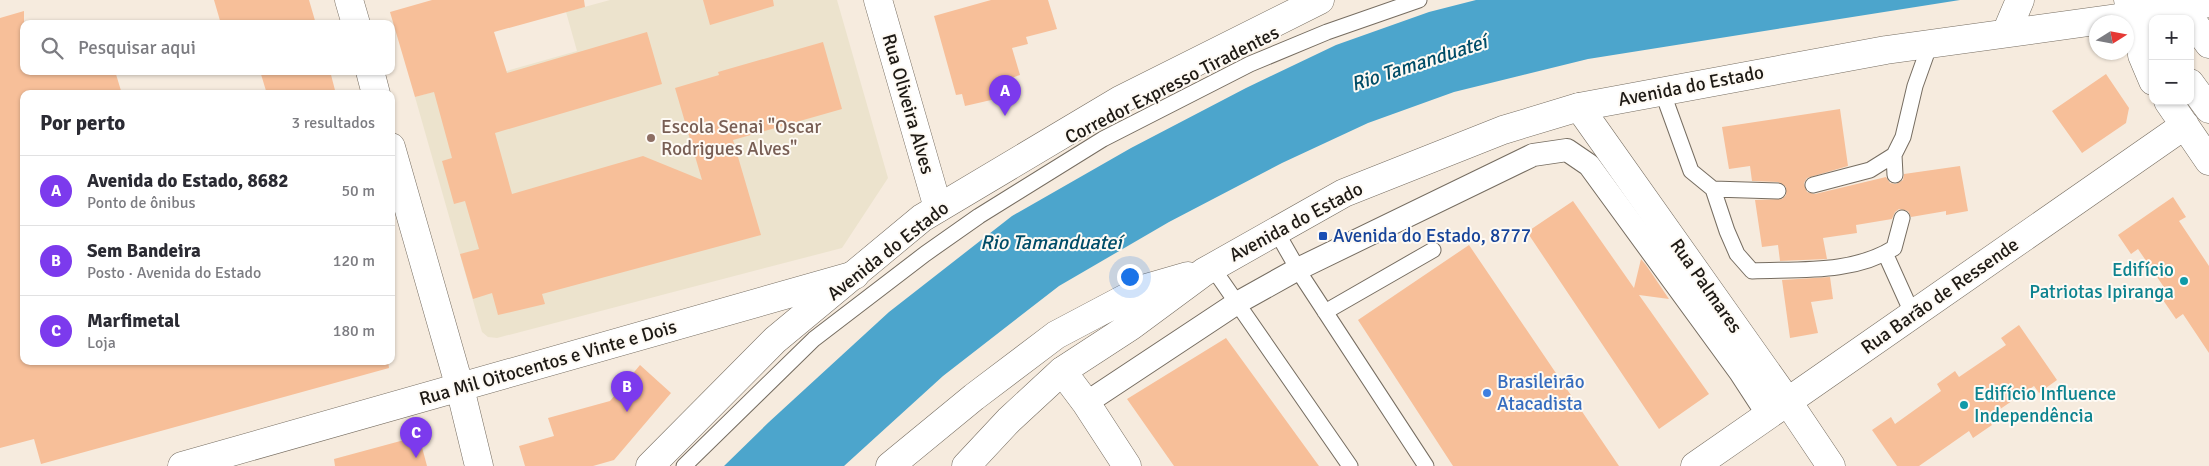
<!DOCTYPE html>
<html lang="pt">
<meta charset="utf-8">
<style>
:root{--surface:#fff;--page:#f7f7f7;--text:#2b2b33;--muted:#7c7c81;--line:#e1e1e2;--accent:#7c3aed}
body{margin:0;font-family:Signika,sans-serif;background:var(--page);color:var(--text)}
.controls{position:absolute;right:15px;top:15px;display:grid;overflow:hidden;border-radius:10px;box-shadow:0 1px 4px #0004}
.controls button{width:45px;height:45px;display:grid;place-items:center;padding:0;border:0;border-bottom:1px solid var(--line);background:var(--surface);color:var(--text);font:25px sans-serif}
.compass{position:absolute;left:2089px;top:15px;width:45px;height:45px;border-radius:50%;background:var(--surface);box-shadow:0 1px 4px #0004;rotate:79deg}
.you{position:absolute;left:1129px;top:276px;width:18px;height:18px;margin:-12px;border:4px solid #fff;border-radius:50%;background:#1a73e8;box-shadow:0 0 0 8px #1a73e833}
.badge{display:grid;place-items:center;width:32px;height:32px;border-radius:50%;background:var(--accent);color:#fff;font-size:16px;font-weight:700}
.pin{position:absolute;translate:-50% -41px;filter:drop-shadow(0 1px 2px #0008)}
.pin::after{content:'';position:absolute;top:26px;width:18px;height:15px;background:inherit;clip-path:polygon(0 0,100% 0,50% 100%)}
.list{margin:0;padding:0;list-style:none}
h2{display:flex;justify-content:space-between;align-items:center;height:65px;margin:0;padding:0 20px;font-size:21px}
h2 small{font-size:16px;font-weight:400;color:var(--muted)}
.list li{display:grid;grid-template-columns:32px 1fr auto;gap:15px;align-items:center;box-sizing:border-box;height:70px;padding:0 20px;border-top:1px solid var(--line)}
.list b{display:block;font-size:19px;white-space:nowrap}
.list p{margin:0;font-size:16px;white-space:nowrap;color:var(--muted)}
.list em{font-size:16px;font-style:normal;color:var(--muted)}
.icon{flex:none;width:28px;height:28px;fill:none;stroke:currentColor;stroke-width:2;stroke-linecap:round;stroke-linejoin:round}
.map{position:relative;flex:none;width:2209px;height:466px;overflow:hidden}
.search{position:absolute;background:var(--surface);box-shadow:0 1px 4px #0004;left:20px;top:20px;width:375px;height:55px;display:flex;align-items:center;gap:12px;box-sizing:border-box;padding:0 18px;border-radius:10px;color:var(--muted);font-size:19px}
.panel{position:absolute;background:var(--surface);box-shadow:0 1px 4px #0004;left:20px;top:90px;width:375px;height:275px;border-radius:10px}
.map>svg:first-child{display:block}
.education{fill:#ece3cd}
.water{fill:#4ca5cc}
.building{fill:#f7bf99}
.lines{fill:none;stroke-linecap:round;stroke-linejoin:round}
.service-casing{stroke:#766d61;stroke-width:17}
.pedestrian-casing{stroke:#766d61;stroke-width:24}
.minor-casing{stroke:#766d61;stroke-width:29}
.secondary-casing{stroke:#766d61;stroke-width:29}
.trunk-casing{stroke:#766d61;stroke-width:29}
.service{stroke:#fff;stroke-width:15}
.pedestrian{stroke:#fff;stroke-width:22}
.minor{stroke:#fff;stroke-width:28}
.secondary{stroke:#fff;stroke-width:28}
.trunk{stroke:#fff;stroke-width:28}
.education-dot{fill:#8d6e63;stroke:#fefaf4;stroke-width:2}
.transit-dot{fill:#1a4fb4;stroke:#fefaf4;stroke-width:2}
.culture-dot{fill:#0f9aa8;stroke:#fefaf4;stroke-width:2}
.shop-dot{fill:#3f7fe0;stroke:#fefaf4;stroke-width:2}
.labels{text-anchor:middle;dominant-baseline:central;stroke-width:4;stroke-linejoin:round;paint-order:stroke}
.street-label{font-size:19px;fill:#1e1a15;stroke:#fefaf4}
.education-label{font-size:19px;fill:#785e54;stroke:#fefaf4;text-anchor:start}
.transit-label{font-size:19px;fill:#164399;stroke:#fefaf4;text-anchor:start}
.culture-label{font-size:19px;fill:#0d838f;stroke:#fefaf4;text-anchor:end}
.shop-label{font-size:19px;fill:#366cbe;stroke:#fefaf4;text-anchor:start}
.water-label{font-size:20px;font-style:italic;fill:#004d68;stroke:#fefaf4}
</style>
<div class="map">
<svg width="2209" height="466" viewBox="0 0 2209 466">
<rect width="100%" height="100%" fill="#f6ebde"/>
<path class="education" d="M610,0H837L888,178L842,248L497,338L488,337L482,332L415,97L577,51L566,12Z"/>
<path class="water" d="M1476,0H1960L1588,59L1454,92L1368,123L1282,163L1169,222L1059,286L943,376L844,466H724L769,422L889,312L1012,216L1131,148L1246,88L1336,45L1429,12Z"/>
<path class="building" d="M214,0H309L316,24H221Z
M432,0H584L585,7L494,32L507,73L647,32L662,84L495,133L512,194L643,156L702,180L675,88L719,75L718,72L823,42L842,109L733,140L761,235L542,294L545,304L498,315L492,293L473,299L460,254L479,249L465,201L454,204L442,161L452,158L434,92L415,97L390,12Z
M703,0H773L774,6L710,25Z
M991,0H1048L1057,29L1026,37L1028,44L1012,48L1020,75L1008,79L1013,95L965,106L962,94L956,95L934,16Z
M24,11V71H115L122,94H24V361H388L389,368L41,464L34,439L0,448V18Z
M260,71H330L336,94H267Z
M2106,74L2129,108L2126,123L2082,153L2052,111Z
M1840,109L1848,166L1807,178L1804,183L1807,192L1815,194L1886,177L1890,183L1896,184L1903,180L1904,174L1960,166L1968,211L1946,215V211L1911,217L1908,211L1899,209L1895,212L1892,219L1856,225L1857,233L1823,238L1827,259L1780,261L1778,245L1762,247L1755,200L1782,199L1786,195V187L1778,182L1752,181L1750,166L1729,169L1722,127Z
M2173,197L2186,217L2179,221L2209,266V353L2183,314L2176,319L2163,300L2170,296L2138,249L2131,254L2118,235Z
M1573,201L1634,288L1641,259L1646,265L1669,299L1639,295L1709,394L1659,429L1527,232Z
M1469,245L1619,466H1453L1358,320Z
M1830,277L1833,299L1811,302L1818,333L1790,338L1782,280Z
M2019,325L2057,380L2039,393L2034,386L1987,418L1992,425L1973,438L1969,431L1919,466H1897L1872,430L1891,417L1895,424L1941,391L1937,384L1955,371L1959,377L2006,345L2001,338Z
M1226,338L1319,466H1174L1127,399Z
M640,365L671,393L614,460L593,466H525L519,446L554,436L548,418L610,401Z
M419,436L427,466H335L334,459Z"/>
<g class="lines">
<defs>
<path id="service" d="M1662,91L1691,171L1713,189L1778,191
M1894,155L1895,175
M1813,185L1870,170L1894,155L1903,137L1915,86L1930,44
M1713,189L1727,231L1737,254L1752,271C1800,269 1852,274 1894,248L1902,218
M1276,231L1303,278L1426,466
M1885,253L1913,315
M1212,267L1350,466
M1325,312L1433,250
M684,466L814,339L925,254L979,216L1103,139L1250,64L1327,32L1419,0"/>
<path id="pedestrian" d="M1086,403L1237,303L1298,269L1533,155L1567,150L1589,165L1740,372L1768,415"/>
<path id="minor" d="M349,0L356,24
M878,0L938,208
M2139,15L2142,55L2153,81
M370,71L376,94
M2168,101L2209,161
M1579,107L1788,402L1831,466
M391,147L460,388L479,466
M1062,371L1086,403L1127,466
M182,466L855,275
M1695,466L2185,125"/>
<path id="secondary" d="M2128,0L2153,33
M2177,0L2209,44
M2190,83L2209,109"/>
<path id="trunk" d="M2006,33L2020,0
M650,466L775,340L922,218L1120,100L1320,0
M890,466L974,397L1056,335L1143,289L1188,276
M966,466L1009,420L1062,371L1131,326L1204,272L1344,193L1503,130L1579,107L1886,50L2139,15L2209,3"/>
</defs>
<use href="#service" class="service-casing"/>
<use href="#pedestrian" class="pedestrian-casing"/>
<use href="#minor" class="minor-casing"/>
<use href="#secondary" class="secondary-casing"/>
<use href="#trunk" class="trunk-casing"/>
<use href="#service" class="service"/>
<use href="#pedestrian" class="pedestrian"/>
<use href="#minor" class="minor"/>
<use href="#secondary" class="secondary"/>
<use href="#trunk" class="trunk"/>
</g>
<circle class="education-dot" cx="651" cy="138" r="5"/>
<rect class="transit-dot" x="1318" y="231" width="10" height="10" rx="2.5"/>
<g class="culture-dot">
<circle cx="2184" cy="281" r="5"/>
<circle cx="1964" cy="405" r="5"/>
</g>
<circle class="shop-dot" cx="1487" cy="393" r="5"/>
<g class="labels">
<g class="street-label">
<text transform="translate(1172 85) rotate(-27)">Corredor Expresso Tiradentes</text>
<text transform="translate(1691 86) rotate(-11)">Avenida do Estado</text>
<text transform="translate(908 104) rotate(74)">Rua Oliveira Alves</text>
<text transform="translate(1296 222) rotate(-28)">Avenida do Estado</text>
<text transform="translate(888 251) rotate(-38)">Avenida do Estado</text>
<text transform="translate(1706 286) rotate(55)">Rua Palmares</text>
<text transform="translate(1940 296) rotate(-35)">Rua Barão de Ressende</text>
<text transform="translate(548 363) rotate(-16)">Rua Mil Oitocentos e Vinte e Dois</text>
</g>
<g class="education-label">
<text x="661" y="127">Escola Senai "Oscar<tspan x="661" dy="22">Rodrigues Alves"</tspan></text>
</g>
<g class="transit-label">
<text x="1333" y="236">Avenida do Estado, 8777</text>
</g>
<g class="culture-label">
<text x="2174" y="270">Edifício<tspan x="2174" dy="22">Patriotas Ipiranga</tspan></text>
<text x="1974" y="394" text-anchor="start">Edifício Influence<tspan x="1974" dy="22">Independência</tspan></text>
</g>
<g class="shop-label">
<text x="1497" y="382">Brasileirão<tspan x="1497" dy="22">Atacadista</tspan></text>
</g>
<g class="water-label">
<text transform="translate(1419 63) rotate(-18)">Rio Tamanduateí</text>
<text x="1051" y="242">Rio Tamanduateí</text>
</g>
</g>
</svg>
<div class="controls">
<button>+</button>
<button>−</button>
</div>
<svg class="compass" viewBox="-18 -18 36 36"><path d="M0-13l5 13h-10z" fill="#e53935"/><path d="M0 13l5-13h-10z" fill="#7c7c81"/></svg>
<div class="you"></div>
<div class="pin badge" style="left:1005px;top:116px">A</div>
<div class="pin badge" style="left:627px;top:412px">B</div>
<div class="pin badge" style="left:416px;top:458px">C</div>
<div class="search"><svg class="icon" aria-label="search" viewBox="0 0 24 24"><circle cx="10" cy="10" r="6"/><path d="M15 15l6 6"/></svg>Pesquisar aqui</div>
<section class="panel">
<h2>Por perto<small>3 resultados</small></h2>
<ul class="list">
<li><span class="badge">A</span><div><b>Avenida do Estado, 8682</b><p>Ponto de ônibus</p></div><em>50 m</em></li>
<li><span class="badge">B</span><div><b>Sem Bandeira</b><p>Posto · Avenida do Estado</p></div><em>120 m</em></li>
<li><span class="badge">C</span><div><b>Marfimetal</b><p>Loja</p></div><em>180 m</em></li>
</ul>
</section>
</div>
